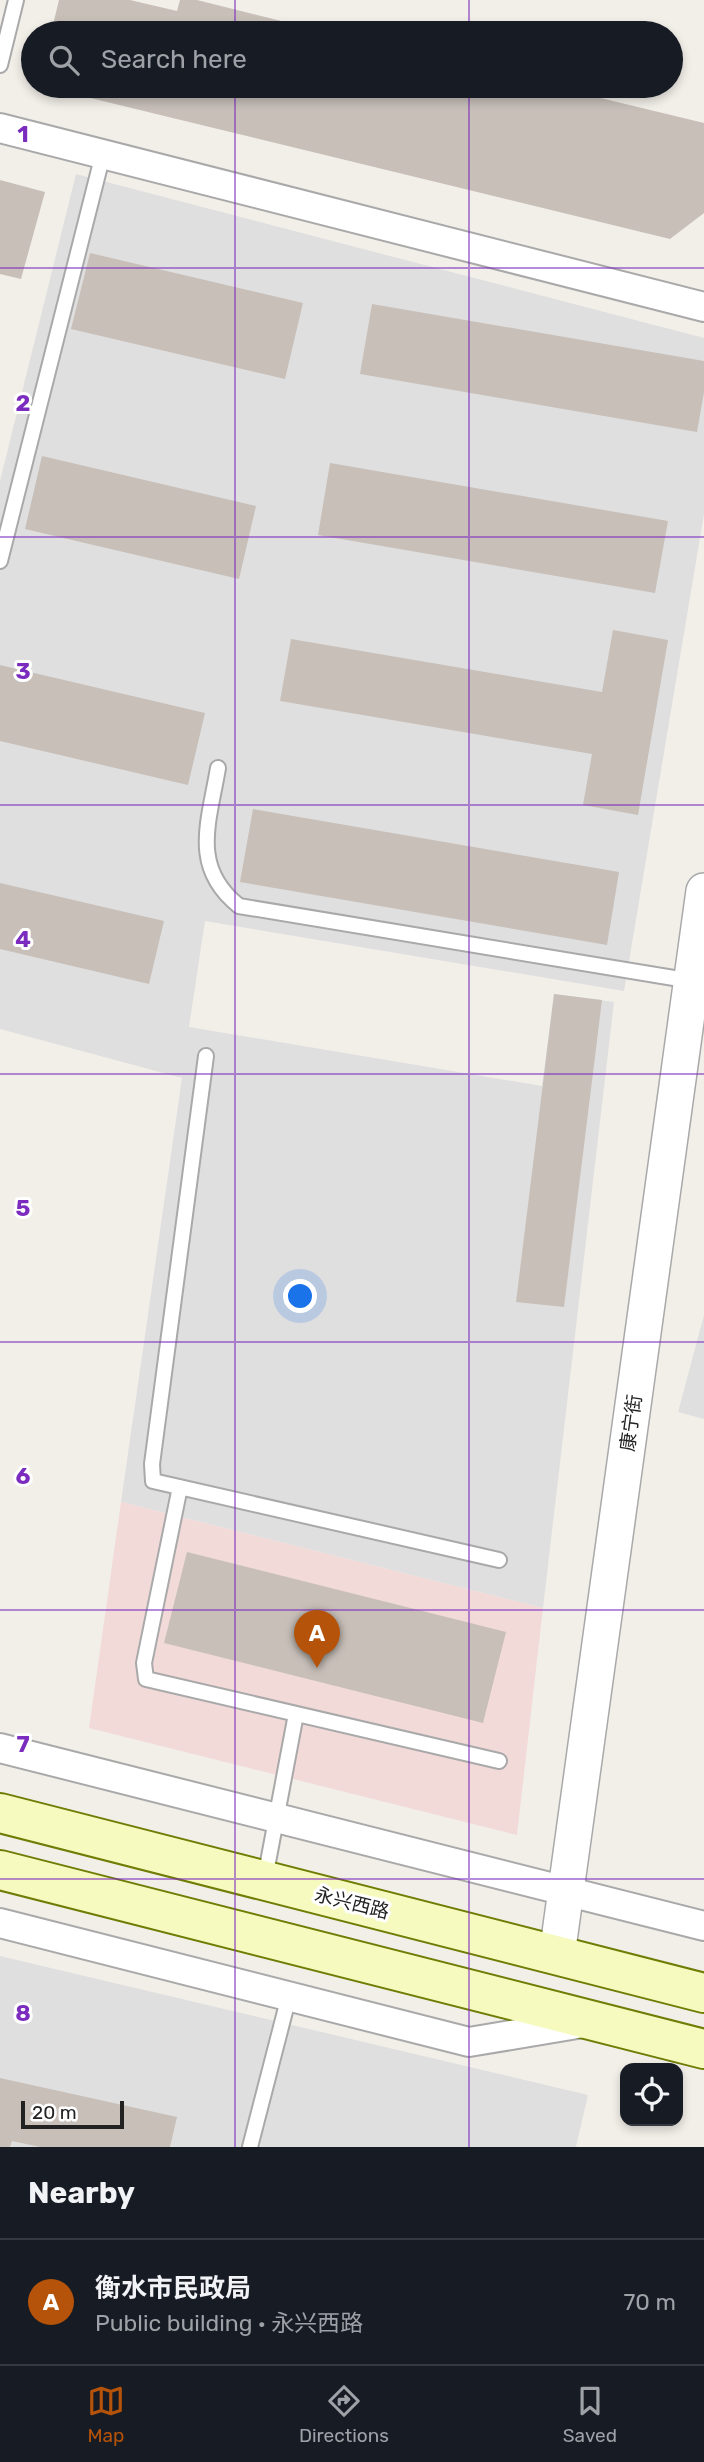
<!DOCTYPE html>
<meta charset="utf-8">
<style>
:root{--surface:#171b24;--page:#20242c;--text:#f1f3f6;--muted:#9ea1a6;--line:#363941;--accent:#b45309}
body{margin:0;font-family:Rubik,"Noto Sans SC",sans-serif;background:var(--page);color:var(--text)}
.controls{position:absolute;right:21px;bottom:21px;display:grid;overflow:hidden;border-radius:14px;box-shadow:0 4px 10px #0003}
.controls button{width:63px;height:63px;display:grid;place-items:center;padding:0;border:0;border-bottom:2px solid var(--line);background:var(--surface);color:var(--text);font:35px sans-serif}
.scale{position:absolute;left:21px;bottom:18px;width:103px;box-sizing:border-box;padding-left:7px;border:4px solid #222;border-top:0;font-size:19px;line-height:24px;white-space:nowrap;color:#222;-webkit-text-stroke:5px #fff;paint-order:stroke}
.you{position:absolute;left:301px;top:1297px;width:24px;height:24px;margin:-18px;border:5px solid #fff;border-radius:50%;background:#1a73e8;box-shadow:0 0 0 10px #1a73e833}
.badge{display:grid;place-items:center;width:46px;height:46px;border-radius:50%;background:var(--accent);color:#fff;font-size:23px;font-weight:700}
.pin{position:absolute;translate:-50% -58px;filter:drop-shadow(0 2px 4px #0008)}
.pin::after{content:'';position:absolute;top:37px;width:24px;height:21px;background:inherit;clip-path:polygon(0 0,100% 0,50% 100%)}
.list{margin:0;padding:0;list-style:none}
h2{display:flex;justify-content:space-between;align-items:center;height:91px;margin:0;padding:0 28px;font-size:30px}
h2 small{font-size:23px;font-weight:400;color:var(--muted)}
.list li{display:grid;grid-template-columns:46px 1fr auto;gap:21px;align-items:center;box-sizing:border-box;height:126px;padding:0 28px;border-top:2px solid var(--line)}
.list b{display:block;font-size:26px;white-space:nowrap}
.list p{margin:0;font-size:23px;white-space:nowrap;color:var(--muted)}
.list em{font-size:23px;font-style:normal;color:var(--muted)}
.icon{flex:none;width:38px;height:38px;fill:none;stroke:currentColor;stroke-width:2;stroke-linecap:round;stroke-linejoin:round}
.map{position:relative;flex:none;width:704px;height:2147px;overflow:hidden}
.search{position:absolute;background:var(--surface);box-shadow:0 4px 10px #0003;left:21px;right:21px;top:21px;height:77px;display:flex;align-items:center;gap:18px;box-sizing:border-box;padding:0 24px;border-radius:38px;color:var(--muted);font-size:26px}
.sheet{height:217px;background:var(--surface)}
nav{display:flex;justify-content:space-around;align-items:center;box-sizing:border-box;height:98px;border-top:2px solid var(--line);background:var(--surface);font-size:19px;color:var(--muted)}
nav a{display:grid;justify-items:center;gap:4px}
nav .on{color:var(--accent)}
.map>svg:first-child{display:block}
.residential{fill:#e0dfdf}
.commercial{fill:#f2dad9}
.building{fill:#c7bfb8}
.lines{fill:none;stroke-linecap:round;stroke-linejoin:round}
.service-casing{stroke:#a9a9a9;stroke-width:18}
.minor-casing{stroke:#a9a9a9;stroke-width:32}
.tertiary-casing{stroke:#a9a9a9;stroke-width:38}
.secondary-casing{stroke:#707d05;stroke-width:42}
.service{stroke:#fff;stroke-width:14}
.minor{stroke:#fff;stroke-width:28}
.tertiary{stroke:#fff;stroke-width:35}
.secondary{stroke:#f7fabf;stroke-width:38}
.grid{fill:none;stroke:#7b2cbf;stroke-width:2;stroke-opacity:0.55}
.labels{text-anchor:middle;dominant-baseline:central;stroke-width:6;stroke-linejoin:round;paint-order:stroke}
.street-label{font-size:19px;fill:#222;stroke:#fff}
.grid-label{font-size:23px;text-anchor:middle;font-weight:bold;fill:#7b2cbf;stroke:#fff;stroke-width:6;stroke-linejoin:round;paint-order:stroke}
</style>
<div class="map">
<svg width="704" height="2147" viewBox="0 0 704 2147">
<rect width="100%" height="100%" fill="#f2efe9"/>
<path class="residential" d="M76,174L704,338V514L624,991L205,921L189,1027L542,1086L554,994L614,1002L543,1608L121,1502L182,1078L0,1029V481Z
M704,1315V1419L678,1412Z
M0,1956L588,2095L576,2147H0Z"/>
<path class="commercial" d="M121,1502L543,1608L517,1835L89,1728Z"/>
<path class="building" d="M59,0H130L177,11L180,0H197L330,33H51Z
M41,86H551L704,123V213L670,239Z
M0,180L45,192L21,279L0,274Z
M90,253L303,303L285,379L71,329Z
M372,304L704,361V392L697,432L360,374Z
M42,456L256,506L239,579L25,529Z
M330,463L668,521L655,593L318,535Z
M613,630L668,640L638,815L583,805L592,754L280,701L291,639L602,692Z
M0,665L205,713L188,785L0,741Z
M253,809L619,872L607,945L240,882Z
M0,883L164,921L149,984L0,949Z
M554,994L602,1000L564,1307L516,1302Z
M187,1552L506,1632L483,1723L164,1643Z
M0,2078L177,2117L170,2147H40L12,2141L10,2147H0Z"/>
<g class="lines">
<defs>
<path id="service" d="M0,65L16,0
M0,561L103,154
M218,768C209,822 190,867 239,906L692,981
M206,1056L152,1464L153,1481L499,1560
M180,1487L144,1663L146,1679L499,1761
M265,1878L296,1714
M250,2147L289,1996"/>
<path id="minor" d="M0,128L704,307
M0,1748L704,1926
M0,1923L469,2042L583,2023"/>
<path id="tertiary" d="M557,1955L704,891"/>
<path id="secondary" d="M0,1813L704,1993
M0,1870L704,2049"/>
</defs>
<use href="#service" class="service-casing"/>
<use href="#minor" class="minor-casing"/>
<use href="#tertiary" class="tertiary-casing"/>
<use href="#secondary" class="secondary-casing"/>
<use href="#service" class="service"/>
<use href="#minor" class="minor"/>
<use href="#tertiary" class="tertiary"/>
<use href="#secondary" class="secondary"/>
</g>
<path class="grid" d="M235,0V33M469,0V33M235,86V2147M469,86V2147M0,268H704M0,537H704M0,805H704M0,1074H704M0,1342H704M0,1610H704M0,1879H704"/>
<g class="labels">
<g class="street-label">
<text transform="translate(631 1423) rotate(-82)">康宁街</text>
<text transform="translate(352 1903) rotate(14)">永兴西路</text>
</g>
</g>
<g class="grid-label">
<text x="23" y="142">1</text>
<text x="23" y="411">2</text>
<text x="23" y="679">3</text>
<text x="23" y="947">4</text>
<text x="23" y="1216">5</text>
<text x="23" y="1484">6</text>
<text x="23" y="1752">7</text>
<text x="23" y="2021">8</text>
</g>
</svg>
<div class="controls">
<button><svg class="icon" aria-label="locate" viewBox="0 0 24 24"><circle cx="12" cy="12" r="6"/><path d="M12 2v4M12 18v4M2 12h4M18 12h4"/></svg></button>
</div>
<div class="scale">20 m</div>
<div class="you"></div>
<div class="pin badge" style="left:317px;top:1668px">A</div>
<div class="search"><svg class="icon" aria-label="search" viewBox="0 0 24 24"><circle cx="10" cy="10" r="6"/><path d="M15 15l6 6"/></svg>Search here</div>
</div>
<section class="sheet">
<h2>Nearby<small></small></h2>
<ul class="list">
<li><span class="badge">A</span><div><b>衡水市民政局</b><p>Public building · 永兴西路</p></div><em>70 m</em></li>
</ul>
</section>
<nav>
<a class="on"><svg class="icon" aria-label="map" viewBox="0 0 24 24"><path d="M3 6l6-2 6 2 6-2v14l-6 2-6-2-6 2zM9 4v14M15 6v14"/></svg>Map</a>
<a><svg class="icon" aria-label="directions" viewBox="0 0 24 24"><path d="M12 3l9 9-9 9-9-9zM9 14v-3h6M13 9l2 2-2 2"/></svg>Directions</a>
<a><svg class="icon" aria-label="saved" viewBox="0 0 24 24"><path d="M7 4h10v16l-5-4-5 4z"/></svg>Saved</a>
</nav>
